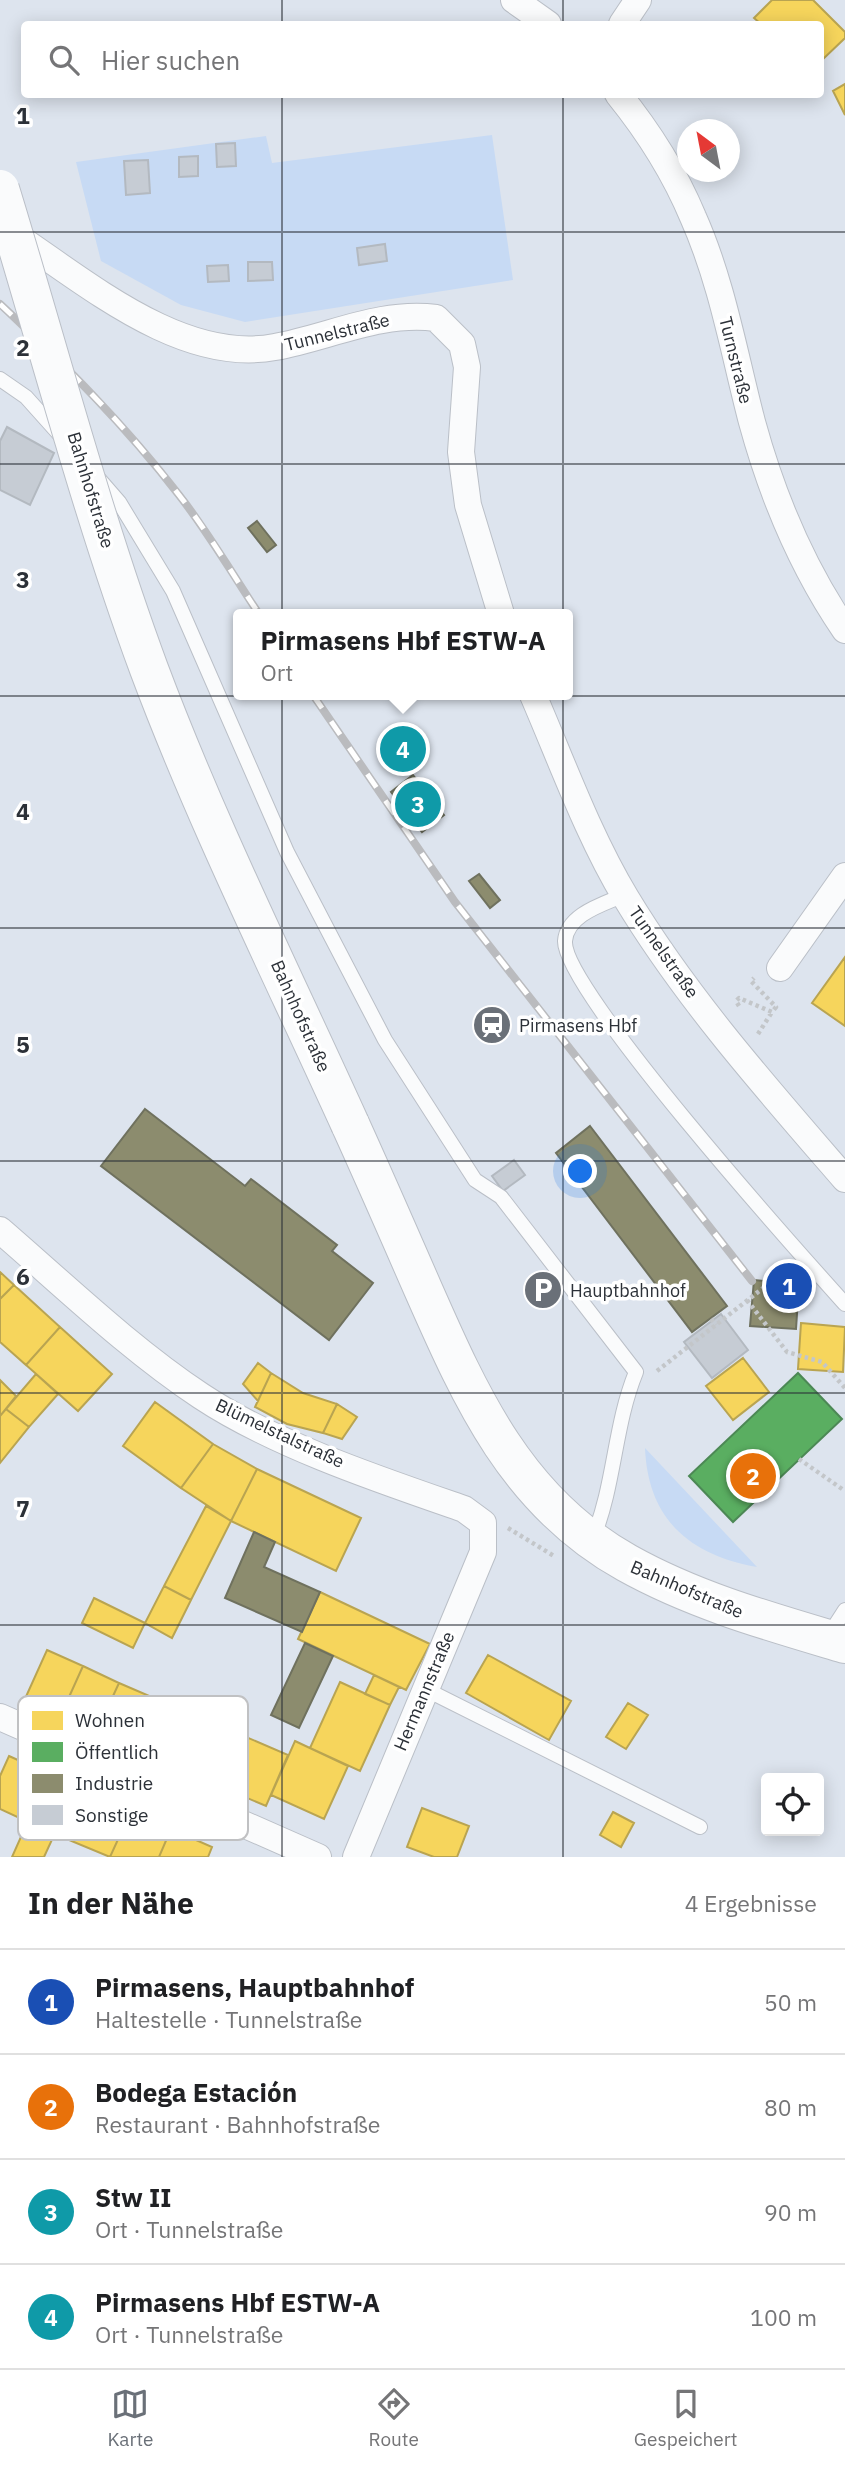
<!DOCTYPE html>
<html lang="de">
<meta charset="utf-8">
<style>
:root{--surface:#fff;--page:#f2f2f2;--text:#202124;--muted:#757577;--line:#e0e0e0;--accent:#6a7078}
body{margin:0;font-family:"IBM Plex Sans",sans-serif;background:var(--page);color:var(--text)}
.controls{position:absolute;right:21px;bottom:21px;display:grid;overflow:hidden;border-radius:7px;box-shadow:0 4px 18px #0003}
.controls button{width:63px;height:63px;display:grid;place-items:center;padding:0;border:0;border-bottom:2px solid var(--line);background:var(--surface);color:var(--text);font:35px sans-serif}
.compass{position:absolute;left:677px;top:119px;width:63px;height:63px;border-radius:50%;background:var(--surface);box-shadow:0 4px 18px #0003;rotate:328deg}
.you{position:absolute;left:581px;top:1172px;width:24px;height:24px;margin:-18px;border:5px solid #fff;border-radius:50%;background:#1a73e8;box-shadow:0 0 0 10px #1a73e833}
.badge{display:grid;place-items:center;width:46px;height:46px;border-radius:50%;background:var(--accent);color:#fff;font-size:23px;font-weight:700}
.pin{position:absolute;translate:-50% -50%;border:4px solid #fff;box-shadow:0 2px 7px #0006}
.popup{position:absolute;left:233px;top:609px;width:340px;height:91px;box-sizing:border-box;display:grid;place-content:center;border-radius:7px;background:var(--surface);filter:drop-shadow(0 2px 5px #0005);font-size:23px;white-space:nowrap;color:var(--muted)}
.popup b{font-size:26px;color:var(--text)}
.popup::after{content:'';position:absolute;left:50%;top:100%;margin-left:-14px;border:14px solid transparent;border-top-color:var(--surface)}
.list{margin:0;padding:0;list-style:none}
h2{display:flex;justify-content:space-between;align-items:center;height:91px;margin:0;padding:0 28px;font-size:30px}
h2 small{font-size:23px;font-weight:400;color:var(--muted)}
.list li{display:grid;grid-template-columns:46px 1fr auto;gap:21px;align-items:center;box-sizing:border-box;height:105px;padding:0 28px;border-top:2px solid var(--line)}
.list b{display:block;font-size:26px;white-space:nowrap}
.list p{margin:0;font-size:23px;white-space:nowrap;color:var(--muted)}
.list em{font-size:23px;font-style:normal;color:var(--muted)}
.icon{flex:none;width:38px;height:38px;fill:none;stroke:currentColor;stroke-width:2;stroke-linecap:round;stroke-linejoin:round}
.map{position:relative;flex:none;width:845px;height:1857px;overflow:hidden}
.search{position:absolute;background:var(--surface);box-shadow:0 4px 18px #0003;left:21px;right:21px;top:21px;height:77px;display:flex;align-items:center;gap:18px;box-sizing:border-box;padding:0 24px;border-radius:7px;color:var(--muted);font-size:26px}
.sheet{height:511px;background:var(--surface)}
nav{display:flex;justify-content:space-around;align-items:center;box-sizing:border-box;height:98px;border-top:2px solid var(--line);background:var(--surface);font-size:19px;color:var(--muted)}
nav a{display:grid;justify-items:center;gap:4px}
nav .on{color:var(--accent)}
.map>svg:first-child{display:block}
.green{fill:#c7daf4}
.homes{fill:#f6d55c;stroke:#b9a451;stroke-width:2}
.public{fill:#5aae61;stroke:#4c8855;stroke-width:2}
.industry{fill:#8c8c6e;stroke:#6f715e;stroke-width:2}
.building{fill:#c6ccd4;stroke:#b3b9c0;stroke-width:2}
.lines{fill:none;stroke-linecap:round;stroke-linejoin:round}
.lane-casing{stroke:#babfc7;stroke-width:16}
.street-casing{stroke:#babfc7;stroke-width:28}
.secondary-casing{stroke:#babfc7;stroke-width:40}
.path{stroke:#c3c6c9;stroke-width:4.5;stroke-dasharray:3.5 3.5;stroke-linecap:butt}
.lane{stroke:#fafbfc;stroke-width:14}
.street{stroke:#fafbfc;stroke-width:26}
.secondary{stroke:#fafbfc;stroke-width:38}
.rail-casing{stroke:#babbbe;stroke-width:8}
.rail{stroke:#fff;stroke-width:5;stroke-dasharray:16;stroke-linecap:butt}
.secondary-bridge-casing{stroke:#babfc7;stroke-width:40;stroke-linecap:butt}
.secondary-bridge{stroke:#fafbfc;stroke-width:38}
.grid{fill:none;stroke:#2c3138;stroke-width:2;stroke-opacity:0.55}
.labels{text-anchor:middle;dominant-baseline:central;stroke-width:7;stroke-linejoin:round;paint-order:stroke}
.street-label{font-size:18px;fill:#2c3138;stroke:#fff}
.poi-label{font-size:18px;fill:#2c3138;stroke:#fff;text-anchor:start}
.key{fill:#fff;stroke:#c0c1c3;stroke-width:2}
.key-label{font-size:19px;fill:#2c3138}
.grid-label{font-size:23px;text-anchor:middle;font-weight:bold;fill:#2c3138;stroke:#fff;stroke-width:7;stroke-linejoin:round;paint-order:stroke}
</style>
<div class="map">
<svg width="845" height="1857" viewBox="0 0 845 1857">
<rect width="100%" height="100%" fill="#dde4ee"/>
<path class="green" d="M492,135L513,280L245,322L181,305L101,261L76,162L266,136L272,163Z
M645,1448L757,1567C689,1555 648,1519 645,1448Z"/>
<path class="homes" d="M772,0H813L845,32V38L820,62V24H761L754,18Z
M845,84V115L833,91Z
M845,957V1026L812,1003Z
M0,1272L14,1285L0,1299Z
M14,1285L60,1327L26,1365L0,1342V1299Z
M801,1323L845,1327L843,1372L798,1369Z
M60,1327L112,1374L78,1411L26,1365Z
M743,1358L769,1392L733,1420L706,1386Z
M258,1363L271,1373L258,1401L243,1384Z
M271,1373L303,1393L337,1404L323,1433L287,1424L255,1407Z
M36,1374L58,1394L29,1427L6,1409Z
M0,1380L16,1396L0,1416Z
M155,1402L213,1444L181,1488L123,1446Z
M337,1404L357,1417L342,1439L323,1433Z
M6,1409L29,1427L0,1463V1416Z
M213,1444L257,1469L231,1521L181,1488Z
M257,1469L361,1518L336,1571L231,1521Z
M206,1506L231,1521L191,1600L164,1586Z
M164,1586L191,1600L172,1638L145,1623Z
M320,1592L430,1644L406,1690L298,1639Z
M94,1598L145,1623L133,1648L82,1623Z
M47,1650L83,1666L60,1717L24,1701Z
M488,1655L571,1701L549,1740L466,1693Z
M83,1666L119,1683L96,1733L60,1717Z
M374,1675L399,1687L390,1705L365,1694Z
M340,1682L390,1705L360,1771L310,1748Z
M119,1683L154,1698L132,1748L96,1733Z
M154,1698L183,1710L161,1761L132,1748Z
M628,1703L648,1715L626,1749L606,1737Z
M183,1710L225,1728L203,1779L161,1761Z
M225,1728L288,1755L266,1806L203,1779Z
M295,1741L348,1766L324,1819L271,1795Z
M9,1756L49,1774L28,1822L0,1809V1776Z
M49,1774L90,1793L69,1840L55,1833L44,1857H12Z
M90,1793L131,1811L110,1857L69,1840Z
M422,1808L469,1826L457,1857H434L407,1847Z
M131,1811L171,1829L159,1857H110Z
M613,1812L634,1823L621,1847L600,1835Z
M171,1829L212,1847L208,1857H159Z"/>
<path class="public" d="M798,1373L842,1419L733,1522L689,1476Z"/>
<path class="industry" d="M257,521L276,545L267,552L248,528Z
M404,738L414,751L402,760L393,747Z
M413,775L444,815L422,832L391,792Z
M479,874L500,900L490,908L469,881Z
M145,1109L245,1186L251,1179L337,1245L332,1251L373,1283L329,1340L101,1166Z
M590,1126L727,1306L692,1332L556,1153Z
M754,1280L799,1284L796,1329L750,1326Z
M254,1532L275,1542L264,1567L320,1592L302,1632L225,1598Z
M305,1643L333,1656L299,1728L271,1715Z"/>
<path class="building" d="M235,143L236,166L217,167L216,144Z
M198,156V176L179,177V157Z
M148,160L150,193L126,195L124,161Z
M385,244L387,261L359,265L357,248Z
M248,262H272L273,280L248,281Z
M228,265L229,281L208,282L207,266Z
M7,427L54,453L30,505L0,490V441Z
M514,1160L525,1175L503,1191L492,1176Z
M721,1314L748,1350L712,1378L684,1342Z"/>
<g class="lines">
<defs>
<path id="lane" d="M0,379L26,397L60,435
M99,479L119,502L173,591L287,852L385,1040L475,1180L501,1197L636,1372C614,1426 615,1484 593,1538
M624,895C604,904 567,914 565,941C562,989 801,1255 845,1304
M827,1638L845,1610
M425,1689L700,1827"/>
<path id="street" d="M514,0L548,24
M622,24L638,0
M618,94C648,131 675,174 693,217C722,282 734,353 752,422C772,495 802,567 845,630
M10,232C85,281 181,365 275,347C330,337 379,311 436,318L462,344L467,367L461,452L468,505L501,614
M533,695C562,762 588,835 626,898C687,999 768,1090 845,1179
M780,968L845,876
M0,1230C66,1287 129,1348 201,1396C275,1445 380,1480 464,1509L483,1523V1552L356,1857
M0,1717L318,1857"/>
<path id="secondary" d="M350,1124C375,1179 399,1234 423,1289C471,1398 517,1502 627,1563C695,1601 771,1622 845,1644"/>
</defs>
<use href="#lane" class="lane-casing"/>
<use href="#street" class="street-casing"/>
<use href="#secondary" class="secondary-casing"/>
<path class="path" d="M739,1006L736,1001L739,998L772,1012L776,1007L751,981L754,978
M758,1034L772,1012
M747,1300L787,1352L822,1362L845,1388
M711,1319L716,1325
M657,1371L767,1285L763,1280
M799,1459L845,1491
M508,1528L554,1556"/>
<use href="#lane" class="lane"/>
<use href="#street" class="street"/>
<use href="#secondary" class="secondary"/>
<defs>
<path id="rail" d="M0,304C64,364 125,425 179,495C208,532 233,575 259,614
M313,695L455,902L752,1281"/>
</defs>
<use href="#rail" class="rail-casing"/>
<use href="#rail" class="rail"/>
<defs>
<path id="secondary-bridge" d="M0,189C49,349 91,512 149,669C207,824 282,974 350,1124"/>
</defs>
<use href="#secondary-bridge" class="secondary-bridge-casing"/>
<use href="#secondary-bridge" class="secondary-bridge"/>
</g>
<path class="grid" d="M282,0V24M563,0V24M282,94V1857M563,94V1857M0,232H845M0,464H845M0,696H845M0,928H845M0,1161H845M0,1393H845M0,1625H845"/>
<defs>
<symbol id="station-disc" viewBox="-11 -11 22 22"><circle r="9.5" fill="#6a7078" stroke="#fff"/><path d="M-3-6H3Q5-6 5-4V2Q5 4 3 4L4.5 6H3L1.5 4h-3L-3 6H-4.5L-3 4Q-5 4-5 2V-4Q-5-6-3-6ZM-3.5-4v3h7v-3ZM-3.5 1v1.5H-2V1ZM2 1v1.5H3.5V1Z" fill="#fff"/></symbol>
<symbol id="parking-disc" viewBox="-11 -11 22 22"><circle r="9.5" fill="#6a7078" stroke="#fff"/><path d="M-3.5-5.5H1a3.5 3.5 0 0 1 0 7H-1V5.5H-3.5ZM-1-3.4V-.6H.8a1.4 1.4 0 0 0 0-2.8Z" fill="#fff"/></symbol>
</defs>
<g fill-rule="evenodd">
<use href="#station-disc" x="470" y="1003" width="44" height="44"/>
<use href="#parking-disc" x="521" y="1268" width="44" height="44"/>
</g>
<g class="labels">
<g class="street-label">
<text transform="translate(337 332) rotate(-14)">Tunnelstraße</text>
<text transform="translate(736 360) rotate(76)">Turnstraße</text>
<text transform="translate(91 490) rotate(73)">Bahnhofstraße</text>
<text transform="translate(664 952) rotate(55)">Tunnelstraße</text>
<text transform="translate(301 1016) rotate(66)">Bahnhofstraße</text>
<text transform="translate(280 1433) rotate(25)">Blümelstalstraße</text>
<text transform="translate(687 1589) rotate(23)">Bahnhofstraße</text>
<text transform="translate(424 1691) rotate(-67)">Hermannstraße</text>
</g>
<g class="poi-label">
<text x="519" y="1025">Pirmasens Hbf</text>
<text x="570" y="1290">Hauptbahnhof</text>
</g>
</g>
<rect x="18" y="1696" width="230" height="144" rx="10" class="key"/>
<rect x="32" y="1711" width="31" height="19" fill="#f6d55c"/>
<rect x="32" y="1742" width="31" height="20" fill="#5aae61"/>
<rect x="32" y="1774" width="31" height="19" fill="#8c8c6e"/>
<rect x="32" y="1805" width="31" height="20" fill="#c6ccd4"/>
<g class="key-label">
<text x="75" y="1727">Wohnen</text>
<text x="75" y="1759">Öffentlich</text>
<text x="75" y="1790">Industrie</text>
<text x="75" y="1822">Sonstige</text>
</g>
<g class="grid-label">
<text x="23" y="124">1</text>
<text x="23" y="356">2</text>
<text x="23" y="588">3</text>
<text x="23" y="820">4</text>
<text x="23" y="1053">5</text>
<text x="23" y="1285">6</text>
<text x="23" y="1517">7</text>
</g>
</svg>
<div class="controls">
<button><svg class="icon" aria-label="locate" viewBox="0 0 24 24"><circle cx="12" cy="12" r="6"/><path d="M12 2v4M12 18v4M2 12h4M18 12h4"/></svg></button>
</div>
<svg class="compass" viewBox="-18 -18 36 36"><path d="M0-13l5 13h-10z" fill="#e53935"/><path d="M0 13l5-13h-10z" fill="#757577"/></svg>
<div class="you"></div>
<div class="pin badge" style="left:789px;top:1286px;background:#1a4fb4">1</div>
<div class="pin badge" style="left:753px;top:1476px;background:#e8710a">2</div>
<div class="pin badge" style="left:418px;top:804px;background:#0f9aa8">3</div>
<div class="pin badge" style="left:403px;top:749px;background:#0f9aa8">4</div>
<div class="popup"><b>Pirmasens Hbf ESTW-A</b>Ort</div>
<div class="search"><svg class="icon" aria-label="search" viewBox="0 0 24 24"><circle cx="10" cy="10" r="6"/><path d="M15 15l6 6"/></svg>Hier suchen</div>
</div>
<section class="sheet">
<h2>In der Nähe<small>4 Ergebnisse</small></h2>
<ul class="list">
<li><span class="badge" style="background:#1a4fb4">1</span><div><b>Pirmasens, Hauptbahnhof</b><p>Haltestelle · Tunnelstraße</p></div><em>50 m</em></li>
<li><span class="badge" style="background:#e8710a">2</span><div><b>Bodega Estación</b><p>Restaurant · Bahnhofstraße</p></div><em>80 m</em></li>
<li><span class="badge" style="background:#0f9aa8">3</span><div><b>Stw II</b><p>Ort · Tunnelstraße</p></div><em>90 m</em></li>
<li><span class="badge" style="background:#0f9aa8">4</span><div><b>Pirmasens Hbf ESTW-A</b><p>Ort · Tunnelstraße</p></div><em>100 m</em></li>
</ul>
</section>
<nav>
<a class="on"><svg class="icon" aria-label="map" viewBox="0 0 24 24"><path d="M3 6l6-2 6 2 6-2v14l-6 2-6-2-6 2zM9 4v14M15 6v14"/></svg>Karte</a>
<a><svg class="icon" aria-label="directions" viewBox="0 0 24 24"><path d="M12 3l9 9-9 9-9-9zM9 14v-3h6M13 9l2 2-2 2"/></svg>Route</a>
<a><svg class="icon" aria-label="saved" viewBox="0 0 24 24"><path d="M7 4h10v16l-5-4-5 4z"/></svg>Gespeichert</a>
</nav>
